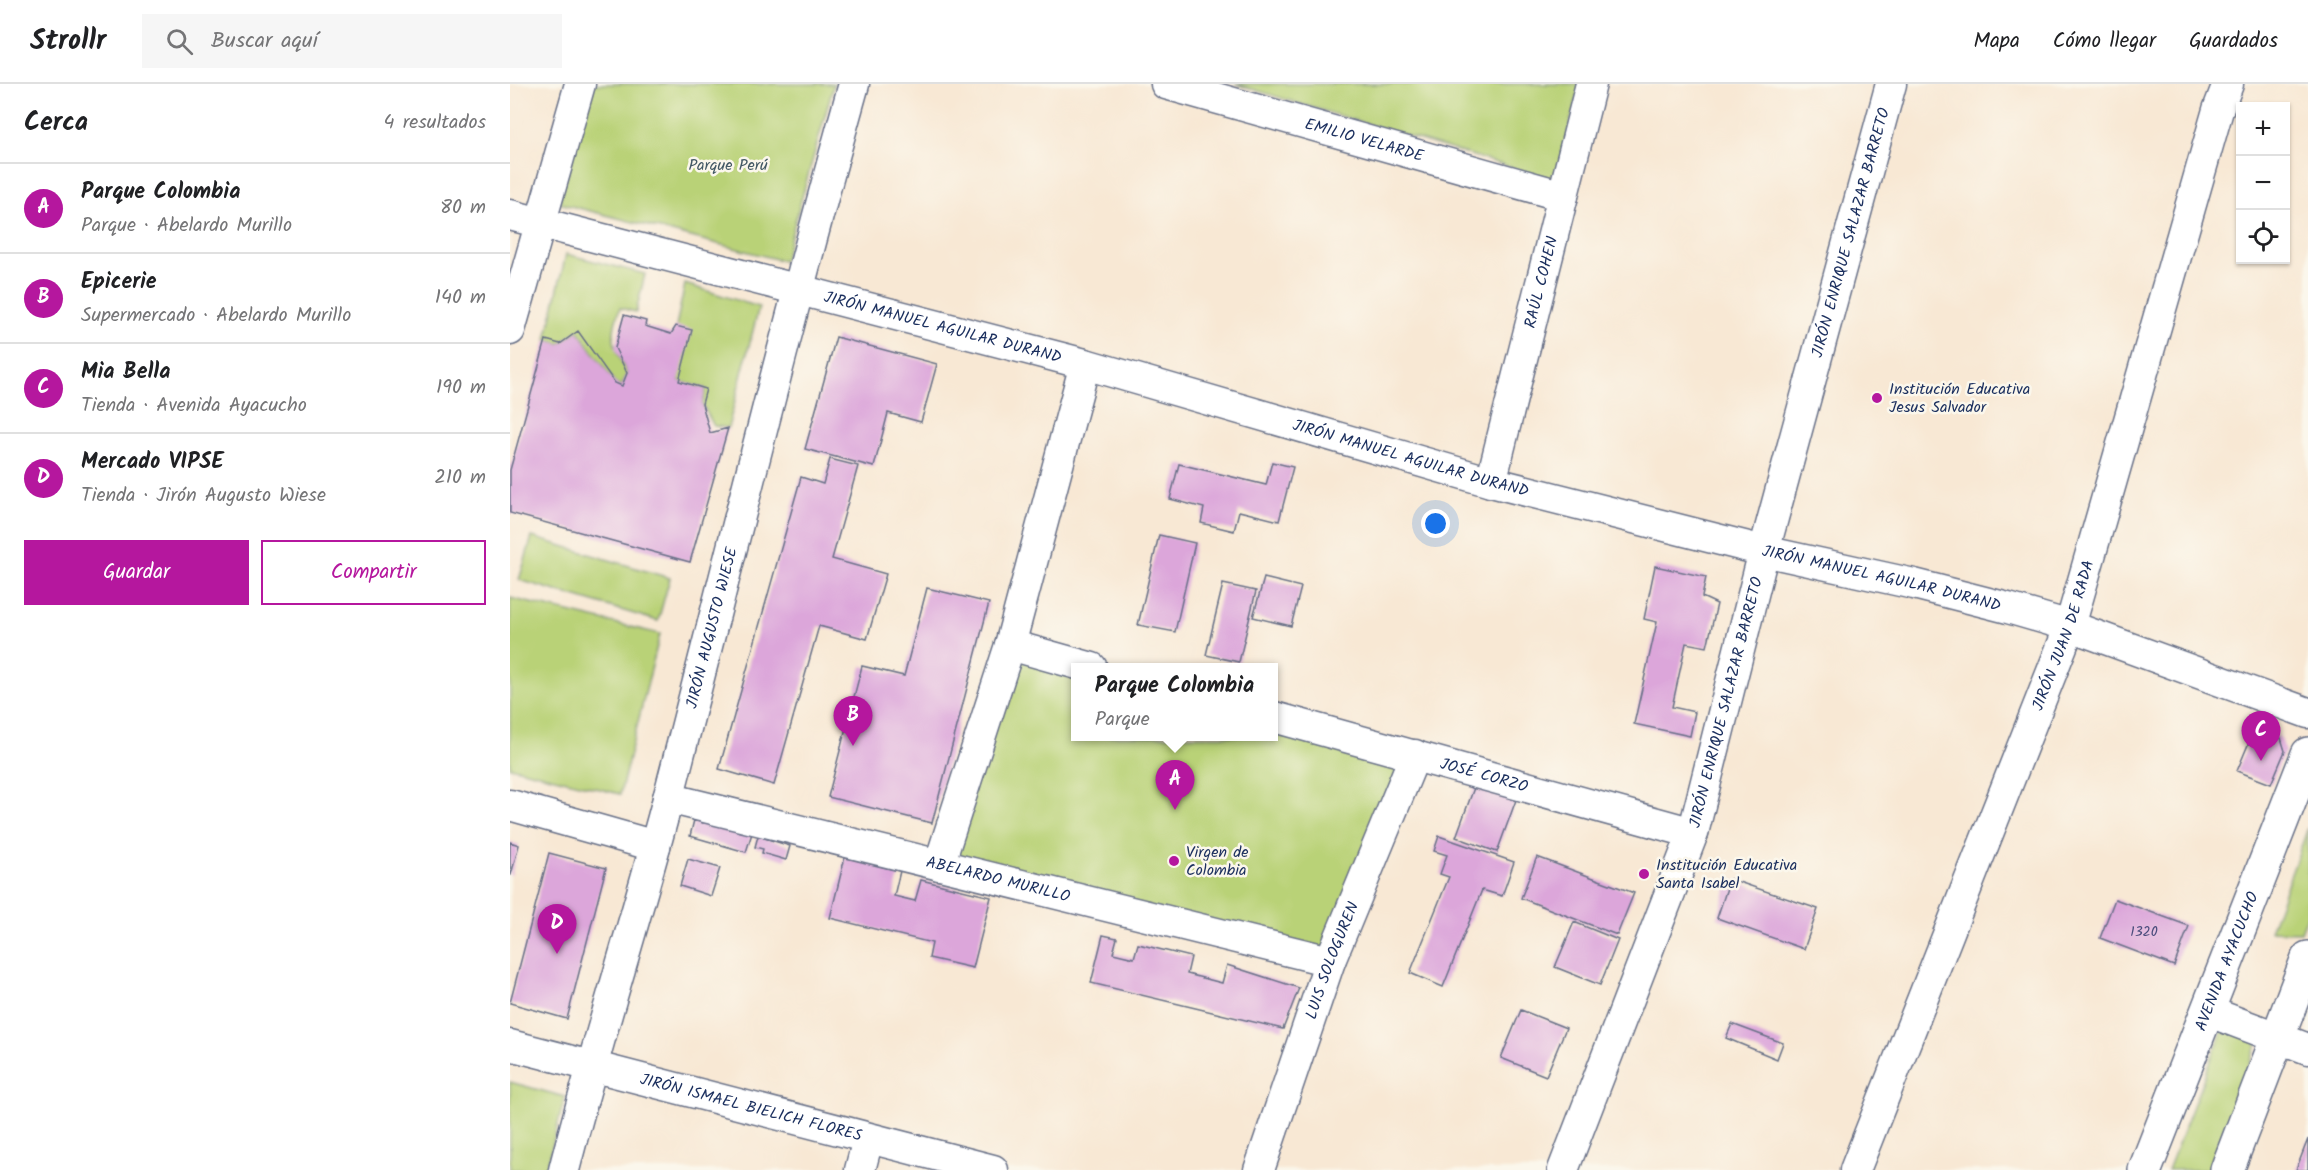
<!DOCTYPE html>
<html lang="es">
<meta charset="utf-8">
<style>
:root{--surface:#fff;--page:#f6f6f6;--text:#202124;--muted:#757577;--line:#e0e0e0;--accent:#b5179e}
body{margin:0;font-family:Kalam,sans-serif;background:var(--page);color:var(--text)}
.controls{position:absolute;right:18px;top:18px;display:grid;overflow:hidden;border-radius:0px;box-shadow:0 2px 4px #0004}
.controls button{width:54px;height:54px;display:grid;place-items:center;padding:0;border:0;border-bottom:2px solid var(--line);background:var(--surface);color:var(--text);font:30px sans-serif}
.you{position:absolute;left:926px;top:440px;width:21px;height:21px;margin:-15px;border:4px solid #fff;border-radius:50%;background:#1a73e8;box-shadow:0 0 0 9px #1a73e833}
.badge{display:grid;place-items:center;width:39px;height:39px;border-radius:50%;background:var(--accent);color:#fff;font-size:20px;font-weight:700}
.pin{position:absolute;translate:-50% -50px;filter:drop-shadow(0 2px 3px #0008)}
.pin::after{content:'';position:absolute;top:32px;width:21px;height:18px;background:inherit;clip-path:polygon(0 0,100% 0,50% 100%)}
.popup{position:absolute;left:561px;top:579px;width:207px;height:78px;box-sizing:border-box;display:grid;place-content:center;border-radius:0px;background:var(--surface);filter:drop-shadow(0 2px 4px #0005);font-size:20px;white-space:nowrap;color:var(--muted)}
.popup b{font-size:22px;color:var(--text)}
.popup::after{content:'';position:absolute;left:50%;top:100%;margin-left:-12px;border:12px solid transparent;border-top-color:var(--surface)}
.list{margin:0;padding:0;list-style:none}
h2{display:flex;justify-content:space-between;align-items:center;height:78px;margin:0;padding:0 24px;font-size:26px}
h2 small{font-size:20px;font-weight:400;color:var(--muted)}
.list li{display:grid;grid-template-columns:39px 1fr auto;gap:18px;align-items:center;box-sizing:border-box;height:90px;padding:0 24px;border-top:2px solid var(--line)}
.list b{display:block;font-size:22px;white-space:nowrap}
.list p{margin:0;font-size:20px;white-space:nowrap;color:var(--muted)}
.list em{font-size:20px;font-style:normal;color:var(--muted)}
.actions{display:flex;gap:12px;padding:18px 24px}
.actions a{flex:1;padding:14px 0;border:2px solid var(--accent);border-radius:0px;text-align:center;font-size:21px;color:var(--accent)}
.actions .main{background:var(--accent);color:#fff}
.icon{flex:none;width:33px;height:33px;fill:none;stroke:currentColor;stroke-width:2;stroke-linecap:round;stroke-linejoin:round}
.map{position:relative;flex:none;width:1798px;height:1086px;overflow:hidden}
header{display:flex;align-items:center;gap:36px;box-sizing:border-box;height:84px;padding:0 30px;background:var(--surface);border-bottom:2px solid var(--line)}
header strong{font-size:28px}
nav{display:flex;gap:33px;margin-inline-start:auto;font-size:21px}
.search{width:420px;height:54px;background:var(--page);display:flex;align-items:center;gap:15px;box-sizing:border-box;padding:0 21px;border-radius:0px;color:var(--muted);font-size:22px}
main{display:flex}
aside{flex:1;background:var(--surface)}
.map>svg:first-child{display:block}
.green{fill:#b9d277;stroke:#6a806a;stroke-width:1.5}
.building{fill:#dca6da}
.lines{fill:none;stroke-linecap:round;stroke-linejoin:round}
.minor-casing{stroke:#687087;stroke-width:33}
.major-casing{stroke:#687087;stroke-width:36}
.minor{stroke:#fff;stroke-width:30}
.major{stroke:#fff;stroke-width:33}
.poi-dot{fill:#b5179e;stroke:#fbf7ec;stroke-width:2}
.labels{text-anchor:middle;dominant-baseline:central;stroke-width:5;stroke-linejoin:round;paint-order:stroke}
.number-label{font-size:14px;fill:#4b4d7d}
.street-label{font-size:16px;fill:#1b2f5e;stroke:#fbf7ec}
.park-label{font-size:16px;fill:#425864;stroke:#fbf7ec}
.poi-label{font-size:16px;fill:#1b2f5e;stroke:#fbf7ec;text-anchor:start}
</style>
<header>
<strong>Strollr</strong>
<div class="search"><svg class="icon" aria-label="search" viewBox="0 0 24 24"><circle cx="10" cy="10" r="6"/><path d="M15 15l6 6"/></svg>Buscar aquí</div>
<nav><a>Mapa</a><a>Cómo llegar</a><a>Guardados</a></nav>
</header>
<main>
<aside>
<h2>Cerca<small>4 resultados</small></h2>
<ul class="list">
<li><span class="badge">A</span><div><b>Parque Colombia</b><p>Parque · Abelardo Murillo</p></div><em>80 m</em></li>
<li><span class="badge">B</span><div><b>Epicerie</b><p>Supermercado · Abelardo Murillo</p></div><em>140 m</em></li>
<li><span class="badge">C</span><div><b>Mia Bella</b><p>Tienda · Avenida Ayacucho</p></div><em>190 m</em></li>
<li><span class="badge">D</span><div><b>Mercado VIPSE</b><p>Tienda · Jirón Augusto Wiese</p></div><em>210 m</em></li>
</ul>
<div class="actions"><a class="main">Guardar</a><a>Compartir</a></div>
</aside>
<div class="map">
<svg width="1798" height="1086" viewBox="0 0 1798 1086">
<rect width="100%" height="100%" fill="#fbf7ec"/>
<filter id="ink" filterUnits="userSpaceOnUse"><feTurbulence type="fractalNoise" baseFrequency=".0167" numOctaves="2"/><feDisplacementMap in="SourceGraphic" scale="12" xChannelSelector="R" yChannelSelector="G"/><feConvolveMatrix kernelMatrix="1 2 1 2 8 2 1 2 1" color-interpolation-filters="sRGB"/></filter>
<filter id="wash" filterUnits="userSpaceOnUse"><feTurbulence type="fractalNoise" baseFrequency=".008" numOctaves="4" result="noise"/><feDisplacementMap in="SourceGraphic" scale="24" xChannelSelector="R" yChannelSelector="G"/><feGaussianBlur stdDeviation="1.35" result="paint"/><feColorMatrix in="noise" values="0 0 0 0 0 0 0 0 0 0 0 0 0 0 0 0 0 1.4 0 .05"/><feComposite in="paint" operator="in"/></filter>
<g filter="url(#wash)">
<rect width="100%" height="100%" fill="#f8e8d4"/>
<path class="green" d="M83,0H324L274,177L49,119Z
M725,0H1070L1046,97Z
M56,170L135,190L126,228L110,224C99,254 103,261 117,289L112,302L105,299L68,247L50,260L36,256Z
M175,200L249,223L218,344L204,342L192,320L196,305L169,297L166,242Z
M22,453L160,494L148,537L9,496Z
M0,514L150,550L110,710L0,683Z
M500,561L566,584V652H764V633L905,671L820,877L429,781Z
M1798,744V830L1791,848L1760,847Z
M1713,945L1748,958L1698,1086H1658Z
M0,998L55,1013L36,1086H0Z"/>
<g id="blocks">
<path class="building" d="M114,231L136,237L135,242L161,250L166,242L182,246L169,297L196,305L192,320L200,349L218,344L180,478L0,429V386L36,256L50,260L68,247L105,299L112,302L117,289L105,264Z
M326,253L427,280L411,338L378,329L364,383L295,365Z
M320,375L348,382L322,475L376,490L357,555L309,542L264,701L209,685L291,393L313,400Z
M762,378L783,383L769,437L729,427L724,447L691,439L694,424L660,415L669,380L756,401Z
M649,451L685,459L665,548L628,541Z
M1145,482L1196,493L1192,513L1207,520L1197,563L1176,559L1162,623L1185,628L1180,652L1124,640L1147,538L1134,535Z
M754,494L791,503L781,542L743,533Z
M713,500L746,507L729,578L696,571Z
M417,504L479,519L422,739L318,713L352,582L394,592Z
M1745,644L1771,654L1775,667L1761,700L1727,687Z
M965,701L1006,716L987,768L946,753Z
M195,731L243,746L236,768L180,752L184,736L193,739Z
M248,752L280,762L276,776L252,769L253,765L245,763Z
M929,752L1004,778L992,812L972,806L933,903L900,889L939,793L930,790L937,771L924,767Z
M0,758L9,761L1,791H0Z
M39,769L96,784L57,935L0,919Z
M335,773L390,787L384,812L405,817L411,796L481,813L463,884L419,874L422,859L320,834Z
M1027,773L1124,809L1107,851L1011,814Z
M178,775L210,784L201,812L170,802Z
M1220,795L1308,825L1294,865L1207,834Z
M1605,815L1679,842L1664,882L1590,854Z
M1064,838L1108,856L1090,901L1045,883Z
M593,851L607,854L603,869L624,874L628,860L681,873L677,890L712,899L717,881L789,904L773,945L581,899Z
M1011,926L1056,944L1036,992L991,974Z
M1222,940L1273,959L1267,975L1216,954Z
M1798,1055V1086H1786Z"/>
</g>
</g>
<g filter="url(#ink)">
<use href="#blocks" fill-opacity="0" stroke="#687087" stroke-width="1.5"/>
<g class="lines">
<defs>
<g id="minor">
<path id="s1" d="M656,0L1053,112"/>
<path id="s2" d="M0,131L575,280L981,398L1254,467L1404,500L1498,524L1560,542L1798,629"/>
<path d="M0,246L70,0"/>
<path id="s3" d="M981,398L1081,0"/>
<path d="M500,561L582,584"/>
<path id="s4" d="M764,633L1183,749"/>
<path id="s5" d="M158,714L820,877"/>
<path d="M0,721L145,762"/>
<path d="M429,781L500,561L575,280"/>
<path d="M1697,927L1798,965"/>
<path id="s6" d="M0,961L483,1086"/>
<path id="s7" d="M54,1086C86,960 126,836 159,711C220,474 278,236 344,0"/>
<path d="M350,1086L358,1055"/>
<path id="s8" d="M749,1086L820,877L905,671"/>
<path id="s9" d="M1053,1086L1183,749L1254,467L1381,0"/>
<path id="s10" d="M1345,1086L1560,542L1708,26L1718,0"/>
</g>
<g id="major">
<path id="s11" d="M1635,1086L1798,670"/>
<path d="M1717,1086L1798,874"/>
</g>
</defs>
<use href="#minor" class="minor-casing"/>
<use href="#major" class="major-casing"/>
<use href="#minor" class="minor"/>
<use href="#major" class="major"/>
</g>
</g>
<g class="poi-dot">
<circle cx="1367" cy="314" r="6"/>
<circle cx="664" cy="777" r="6"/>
<circle cx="1134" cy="790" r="6"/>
</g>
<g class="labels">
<g class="number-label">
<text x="1634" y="848">1320</text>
</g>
<g class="street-label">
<text stroke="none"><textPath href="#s1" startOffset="206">EMILIO VELARDE</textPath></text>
<text stroke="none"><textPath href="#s9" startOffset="982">JIRÓN ENRIQUE SALAZAR BARRETO</textPath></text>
<text stroke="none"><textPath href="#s3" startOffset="206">RAÚL COHEN</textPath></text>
<text stroke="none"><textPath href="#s2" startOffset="447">JIRÓN MANUEL AGUILAR DURAND</textPath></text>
<text stroke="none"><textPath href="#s2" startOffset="933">JIRÓN MANUEL AGUILAR DURAND</textPath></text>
<text stroke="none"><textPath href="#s2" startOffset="1419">JIRÓN MANUEL AGUILAR DURAND</textPath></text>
<text stroke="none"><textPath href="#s7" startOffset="562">JIRÓN AUGUSTO WIESE</textPath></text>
<text stroke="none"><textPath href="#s10" startOffset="574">JIRÓN JUAN DE RADA</textPath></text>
<text stroke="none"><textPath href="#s9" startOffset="496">JIRÓN ENRIQUE SALAZAR BARRETO</textPath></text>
<text stroke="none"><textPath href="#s4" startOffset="218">JOSÉ CORZO</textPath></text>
<text stroke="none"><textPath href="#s5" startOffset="340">ABELARDO MURILLO</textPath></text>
<text stroke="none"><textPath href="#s8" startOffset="222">LUIS SOLOGUREN</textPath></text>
<text stroke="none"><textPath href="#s11" startOffset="224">AVENIDA AYACUCHO</textPath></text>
<text stroke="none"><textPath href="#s6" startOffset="249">JIRÓN ISMAEL BIELICH FLORES</textPath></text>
</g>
<g class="park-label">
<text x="218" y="81">Parque Perú</text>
</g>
<g class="poi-label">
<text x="1379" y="305">Institución Educativa<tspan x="1379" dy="18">Jesus Salvador</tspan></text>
<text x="676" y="768">Virgen de<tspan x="676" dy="18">Colombia</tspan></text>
<text x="1146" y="781">Institución Educativa<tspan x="1146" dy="18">Santa Isabel</tspan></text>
</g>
</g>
</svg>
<div class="controls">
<button>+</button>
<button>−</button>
<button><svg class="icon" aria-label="locate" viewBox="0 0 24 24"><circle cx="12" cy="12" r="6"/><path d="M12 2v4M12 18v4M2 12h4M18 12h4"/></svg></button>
</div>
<div class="you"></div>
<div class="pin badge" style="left:665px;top:726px">A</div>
<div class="popup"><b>Parque Colombia</b>Parque</div>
<div class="pin badge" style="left:343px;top:662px">B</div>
<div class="pin badge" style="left:1751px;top:677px">C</div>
<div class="pin badge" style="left:47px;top:870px">D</div>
</div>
</main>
